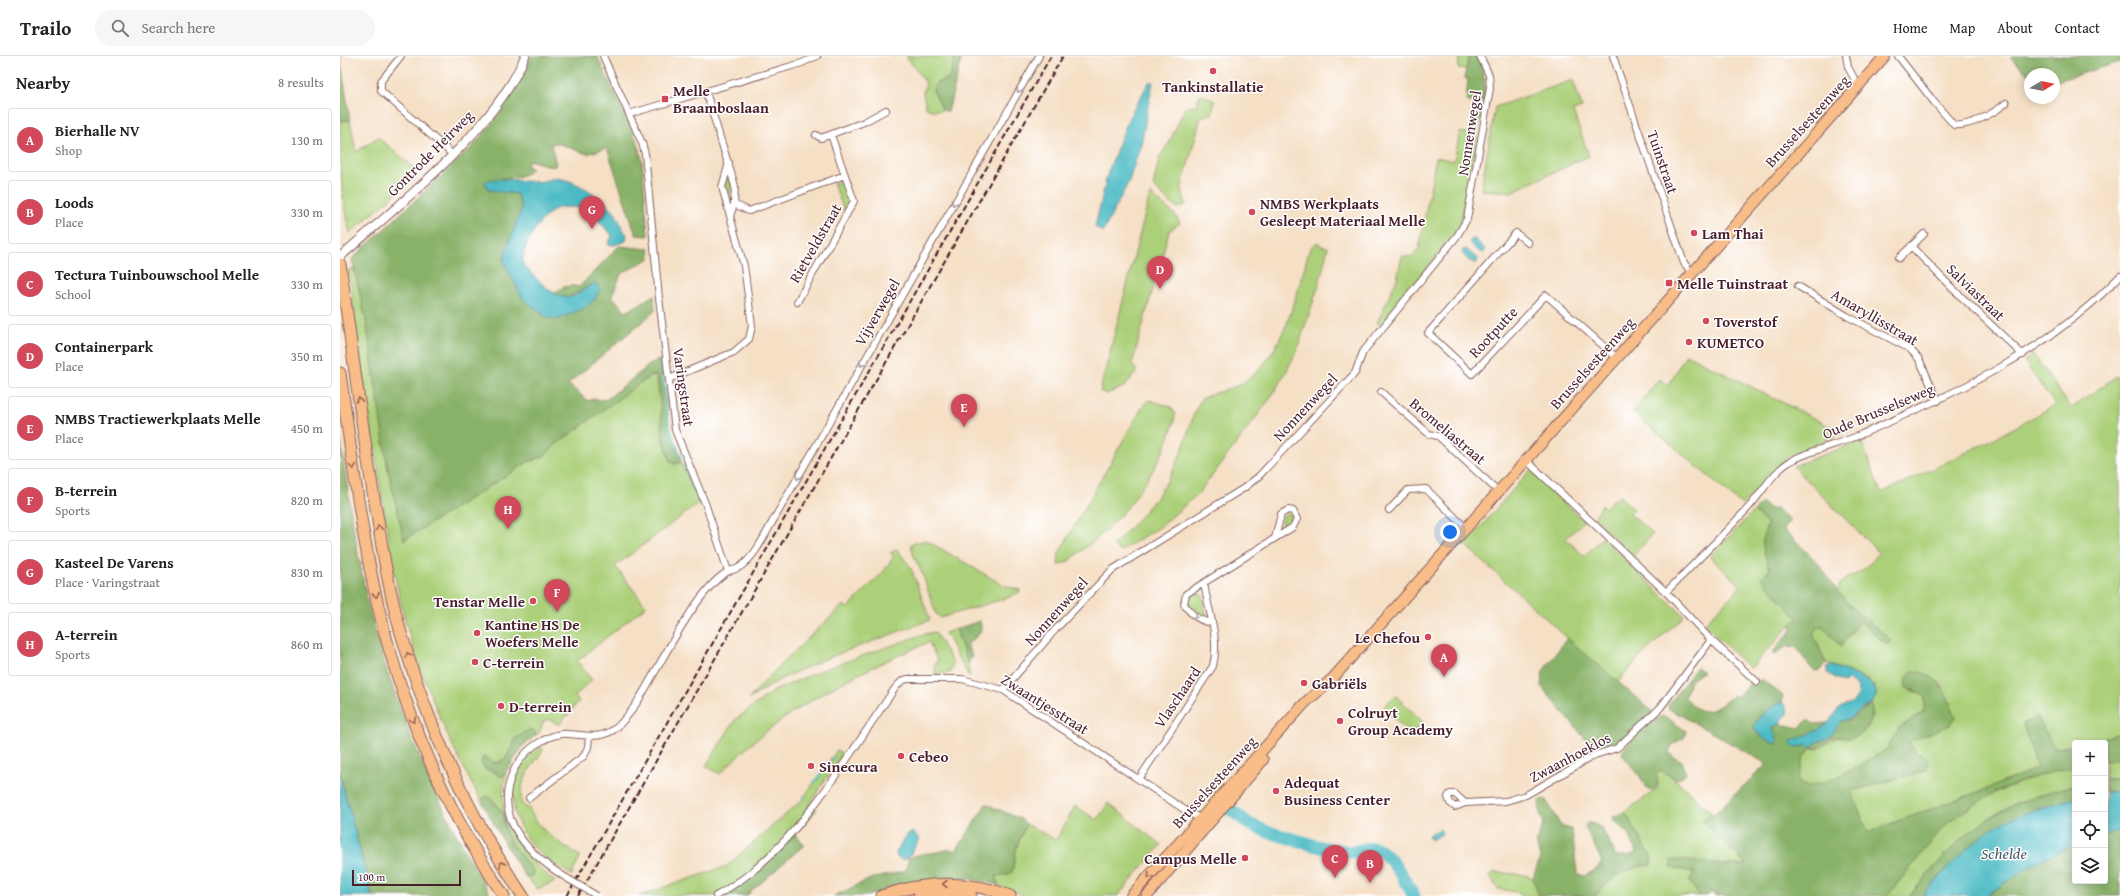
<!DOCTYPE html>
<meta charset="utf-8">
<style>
:root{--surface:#fff;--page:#f6f6f6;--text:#202124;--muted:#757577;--line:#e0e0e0;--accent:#d1495b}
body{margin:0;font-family:"Gentium Book Plus",serif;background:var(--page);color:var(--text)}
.controls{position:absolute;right:12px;bottom:12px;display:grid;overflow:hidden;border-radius:4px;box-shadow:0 2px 10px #0003}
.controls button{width:36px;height:36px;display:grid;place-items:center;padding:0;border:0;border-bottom:1px solid var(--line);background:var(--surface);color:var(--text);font:20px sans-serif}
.compass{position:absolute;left:1684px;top:12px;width:36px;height:36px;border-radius:50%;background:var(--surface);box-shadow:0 2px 10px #0003;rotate:80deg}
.scale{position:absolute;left:12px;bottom:10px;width:109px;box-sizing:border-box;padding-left:4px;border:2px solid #4a1f2b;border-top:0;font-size:11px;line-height:14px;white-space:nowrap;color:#4a1f2b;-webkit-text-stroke:3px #fff;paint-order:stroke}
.you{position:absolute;left:1110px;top:476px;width:14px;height:14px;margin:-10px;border:3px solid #fff;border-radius:50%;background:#1a73e8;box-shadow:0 0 0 6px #1a73e833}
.badge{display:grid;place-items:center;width:26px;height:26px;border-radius:50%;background:var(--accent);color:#fff;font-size:13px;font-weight:700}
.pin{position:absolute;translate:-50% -33px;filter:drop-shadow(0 1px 2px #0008)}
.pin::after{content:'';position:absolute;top:21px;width:14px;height:12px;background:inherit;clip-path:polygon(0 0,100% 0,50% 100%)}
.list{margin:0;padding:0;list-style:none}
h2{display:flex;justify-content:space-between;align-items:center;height:52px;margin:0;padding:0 16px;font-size:17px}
h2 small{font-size:13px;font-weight:400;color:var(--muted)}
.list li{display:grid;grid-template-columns:26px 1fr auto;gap:12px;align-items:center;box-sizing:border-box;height:64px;margin:0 8px 8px;padding:0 8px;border:1px solid var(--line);border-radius:4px}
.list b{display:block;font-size:15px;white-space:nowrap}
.list p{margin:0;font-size:13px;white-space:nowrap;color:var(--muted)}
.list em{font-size:13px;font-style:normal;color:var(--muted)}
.icon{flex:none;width:22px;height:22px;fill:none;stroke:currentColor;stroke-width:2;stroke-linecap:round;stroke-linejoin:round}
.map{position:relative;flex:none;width:1780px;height:840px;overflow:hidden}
header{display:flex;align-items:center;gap:24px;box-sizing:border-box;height:56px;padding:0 20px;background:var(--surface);border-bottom:1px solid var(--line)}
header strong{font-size:19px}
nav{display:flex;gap:22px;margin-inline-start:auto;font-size:14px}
.search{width:280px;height:36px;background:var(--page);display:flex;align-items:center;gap:10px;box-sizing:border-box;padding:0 14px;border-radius:22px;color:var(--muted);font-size:15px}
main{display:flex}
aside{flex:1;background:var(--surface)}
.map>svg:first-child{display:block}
.green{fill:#acd079;stroke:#7b7852}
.forest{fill:#89b269;stroke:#6a684a}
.water{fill:#4dbbc5;stroke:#4c6d78}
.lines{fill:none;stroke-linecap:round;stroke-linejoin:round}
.stream{stroke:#4dbbc5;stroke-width:2}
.river{stroke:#4dbbc5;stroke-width:13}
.minor-casing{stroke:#866261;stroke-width:8}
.tertiary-casing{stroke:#866261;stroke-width:10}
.primary-casing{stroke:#866261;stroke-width:12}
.motorway-casing{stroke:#866261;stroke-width:13}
.minor{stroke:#fff;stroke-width:6}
.tertiary{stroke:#fff;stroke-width:8}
.primary{stroke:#f8bd89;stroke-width:10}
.motorway{stroke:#f8bd89;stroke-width:11}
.rail{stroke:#4a1f2b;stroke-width:2;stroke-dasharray:6 3;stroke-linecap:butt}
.minor-bridge-casing{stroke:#866261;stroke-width:8;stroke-linecap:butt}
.minor-bridge{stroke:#fff;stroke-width:6}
.oneway{stroke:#ae9aa0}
.oneway2{stroke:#986655}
.poi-dot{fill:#d1495b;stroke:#fff;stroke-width:1.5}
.labels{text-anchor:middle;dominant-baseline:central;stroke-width:3;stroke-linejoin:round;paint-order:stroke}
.poi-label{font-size:15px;font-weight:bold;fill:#4a1f2b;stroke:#fff;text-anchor:start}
.street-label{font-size:15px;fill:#4a1f2b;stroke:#fff}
.water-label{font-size:16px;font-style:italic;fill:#4b5d69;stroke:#fff}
</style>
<header>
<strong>Trailo</strong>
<div class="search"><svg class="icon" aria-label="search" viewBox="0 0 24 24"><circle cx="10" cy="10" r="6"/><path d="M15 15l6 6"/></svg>Search here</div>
<nav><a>Home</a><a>Map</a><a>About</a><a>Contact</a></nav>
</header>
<main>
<aside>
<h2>Nearby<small>8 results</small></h2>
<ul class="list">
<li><span class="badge">A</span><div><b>Bierhalle NV</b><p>Shop</p></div><em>130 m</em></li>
<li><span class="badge">B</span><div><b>Loods</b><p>Place</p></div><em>330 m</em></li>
<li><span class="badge">C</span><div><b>Tectura Tuinbouwschool Melle</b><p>School</p></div><em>330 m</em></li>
<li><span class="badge">D</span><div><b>Containerpark</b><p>Place</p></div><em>350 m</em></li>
<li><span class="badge">E</span><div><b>NMBS Tractiewerkplaats Melle</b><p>Place</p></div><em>450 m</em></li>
<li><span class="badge">F</span><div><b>B-terrein</b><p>Sports</p></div><em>820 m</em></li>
<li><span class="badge">G</span><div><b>Kasteel De Varens</b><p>Place · Varingstraat</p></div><em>830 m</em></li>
<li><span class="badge">H</span><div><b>A-terrein</b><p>Sports</p></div><em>860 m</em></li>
</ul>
</aside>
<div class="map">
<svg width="1780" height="840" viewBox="0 0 1780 840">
<rect width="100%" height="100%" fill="#fff"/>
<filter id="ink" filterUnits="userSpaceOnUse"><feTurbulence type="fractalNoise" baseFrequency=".025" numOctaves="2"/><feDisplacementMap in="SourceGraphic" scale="8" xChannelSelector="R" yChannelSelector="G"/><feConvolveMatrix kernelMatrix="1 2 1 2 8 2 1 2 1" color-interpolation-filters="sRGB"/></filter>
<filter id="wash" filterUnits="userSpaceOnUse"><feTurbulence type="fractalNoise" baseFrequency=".012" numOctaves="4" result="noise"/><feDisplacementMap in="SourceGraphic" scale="16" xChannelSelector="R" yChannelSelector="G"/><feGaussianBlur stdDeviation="0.9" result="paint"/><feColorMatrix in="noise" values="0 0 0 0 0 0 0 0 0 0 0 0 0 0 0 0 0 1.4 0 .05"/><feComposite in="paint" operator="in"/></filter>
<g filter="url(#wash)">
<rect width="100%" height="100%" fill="#f5dfc5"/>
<path class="green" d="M566,0H615L610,22L604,23L593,34L603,54L594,55L586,52L583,37L586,27Z
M1120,0H1129L1126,13L1118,12Z
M1233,24L1242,52L1233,55L1249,100L1171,136L1141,134L1155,51Z
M860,38L875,45L872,58L861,61L841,134L846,147L844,150L838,152L828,145L813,130L820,100L829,87L845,52L856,49Z
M1135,53L1141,58L1120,168L1113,180L1040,269L1037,267L1057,223L1062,200L1071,201L1079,192L1096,101L1114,105L1120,76L1131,78Z
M10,64L16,96L38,81L80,117L10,177C0,143 0,101 0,65Z
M387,122H389L392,130L389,139L385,132Z
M501,126L506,129L511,144L505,156L493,127Z
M810,138L835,159L840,167L829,175L792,308L797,315L784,331L767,338L760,335Z
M978,186L981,190L988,191L979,228L957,294L943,322L929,344L859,437L820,471L780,495L773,489C801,462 825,436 840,399C848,381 851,359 862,342C876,336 891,334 904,326C945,300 957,235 970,192Z
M14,213L26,264L48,414L64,484L188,406L204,400L218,387L299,327L316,319L321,349L323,384L331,406L335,408L341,406L359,447L275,510L306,550L237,605L252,624L235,640L239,645L219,669L208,663L203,666L200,676L196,679L195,675C189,679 179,682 175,687C167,695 168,705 154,707L148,702L143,701L145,713L163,720L166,717C155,771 177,792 215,826L197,833L185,820L189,821L166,777L164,759L156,747L145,741L141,744C112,694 86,633 69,578C55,531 49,483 41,435C29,361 19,287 8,214Z
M1346,298L1503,377L1447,401L1402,449L1293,356L1319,323L1329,329Z
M1693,298L1731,352L1777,320L1780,324V723H1765V687H1735V690L1714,692L1698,662L1683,667L1697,712L1652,731L1528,776L1511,735L1582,716L1576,697L1568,685L1610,669L1616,661L1600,626L1570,635L1581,637L1586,642L1584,656L1559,672L1547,693L1524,707L1491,724L1470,730L1462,728L1458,724L1464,700L1471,692L1478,693L1496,681L1506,682L1527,672L1531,665V648L1534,644L1535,631C1525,619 1501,614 1486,607L1473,577L1477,571L1482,570L1489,576L1520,565L1547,589L1551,584L1510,550L1497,535C1503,519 1510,523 1521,515C1527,511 1534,503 1539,497L1453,410L1521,385L1541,437C1600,410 1658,382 1715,349L1684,305Z
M809,344L831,351L835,358C834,370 829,382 824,393C804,434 778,468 741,495C735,500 726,509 718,509L719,497L804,348Z
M1190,414L1244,465L1226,483L1244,500L1262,482L1344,560L1301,600L1277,627L1125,489Z
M1279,440L1294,453L1290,458L1313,478L1293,500L1254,462L1262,449L1265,452L1273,443L1275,445Z
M1414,455L1428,468C1413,494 1439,531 1451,555L1457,562L1410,613L1364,568L1401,530L1370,501Z
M947,457L952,459V467L941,473L942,461Z
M586,484L663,529L680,534V536L667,542L600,562L596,558L582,517L574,501L571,488Z
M557,493L571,512L590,564L485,603L441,623L409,643C438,609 471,580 503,549L508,552L544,515L554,500L550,497Z
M855,535L862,539L867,560L865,563L860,561L847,547L849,539Z
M616,573L628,608L630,620L628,619L605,577Z
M595,576L613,607L610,617L595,618V607L598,606L589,586C510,620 440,654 380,718L366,710L395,664L432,636L479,615L584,578Z
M1055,639L1083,666L1071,679L1043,652Z
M201,690L203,695C190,712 178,726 182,749L189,752C198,775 220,787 240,800L232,819C222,813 211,807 201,798C173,774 162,733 187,702C191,697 197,694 201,690Z
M497,694L502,697L470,748L477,754L433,802L416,817L381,840H299L387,810L462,744Z
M1735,710V729C1697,738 1658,752 1627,778C1606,796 1588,819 1569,840H1547L1605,769L1630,751L1654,737L1691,722Z
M1321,714L1335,723L1371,757L1362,765L1407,809H1379L1341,804L1355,816L1349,825L1360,840H1255C1270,822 1288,810 1311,809V801L1285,756L1317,733L1318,728L1316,719Z
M768,747L821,789L778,840H685L658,829L655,820L667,819L672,816L677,790L686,768L716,784L735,750L757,764Z
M836,797H838L803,840H794Z
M1153,816L1186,819L1193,822L1199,840H1181L1177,836L1158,833L1149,820Z"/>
<path class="forest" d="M0,0L10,64L0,65Z
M191,0H257L298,87L302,104L308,180L296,179L267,92L247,98L217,87L211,88L216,109L213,111L189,104L187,110L192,113C186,122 165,122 154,124L149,134L177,138L182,151L164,201L165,208L183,243L218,263L244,252L250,229L228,242L213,238C222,231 228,228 239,231L279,190L309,193L310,202L281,218L272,240L286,256L314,239L315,255L228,328L248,345L255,342L260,344L267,343L312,307L319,304L321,305L329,368L341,406L335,408L331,406L323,384L318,323L316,319L310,320L218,387L204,400L188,406L64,484L48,414L26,264L12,203L131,92L152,68L178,29Z
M615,0H622L608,56L603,54L593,34L596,27L610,22Z
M1129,0H1136C1145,15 1146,29 1144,45L1136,47L1126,45L1128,23L1124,22Z
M1670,0H1780V6L1714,26V18H1690V21Z
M0,380C10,449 19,521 39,589C65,677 104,761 151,840H32L0,719Z
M1422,447L1433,454L1436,452L1450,465L1443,472L1478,507L1497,535L1510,550L1551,584L1547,589L1520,565L1501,590L1482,570L1477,571L1473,578L1486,607L1481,614L1475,615L1471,612L1456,591L1447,590L1434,599L1432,597L1453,572L1450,570L1457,562L1421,522L1430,513C1423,497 1419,484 1428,468L1414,455Z
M640,565C644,577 637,580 628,587V592L632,600L628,608L616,573Z
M1227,582L1313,656L1277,688L1261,693L1247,685L1201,630L1203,615Z
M1357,611L1363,616L1350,625L1345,641C1365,665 1374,654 1394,639L1397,641L1411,626L1414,630L1421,623L1443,640L1442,646C1430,652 1417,659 1414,672L1418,678L1433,687L1437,682L1432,671L1441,668L1459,672L1468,664L1474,668L1488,667L1477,675L1451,685L1459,691L1482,685L1501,665L1511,663L1531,648C1535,662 1527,679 1511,682C1506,683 1501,680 1496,681C1485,683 1486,693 1471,692L1464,700L1458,724L1462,728L1470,730L1491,724L1524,707L1547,693L1559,672L1584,656L1585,642L1581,637L1566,632L1565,623L1572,615C1600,617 1606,638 1616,661L1610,669L1568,686L1576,697L1585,700L1588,707L1587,714L1511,735L1528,776L1652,731L1697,712L1683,667L1698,661L1714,692L1735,690V710L1691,722L1654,737L1630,751L1605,769L1547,840H1375L1372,836L1367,840H1360L1349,825L1354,816L1332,812L1331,804C1356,803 1381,811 1407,809L1362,765L1371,757L1374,758L1427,708L1328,652V649Z
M1324,660L1346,675L1344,682L1333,688L1329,696L1332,700L1342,705L1346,717L1343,721L1335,723L1321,714L1316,719L1318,728L1313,735L1307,732L1299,719L1282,698C1283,690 1315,659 1324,660Z
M191,673L196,679L183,690L163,720L160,721L153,714L145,713L141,707L143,701C148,702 150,706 155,707C164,709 175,691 174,683Z
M1780,677V704L1765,705V687H1748Z
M1765,723H1780V736H1765Z
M1735,729V742L1696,752L1604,815L1582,840H1569C1588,819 1606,796 1627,778C1658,752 1697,738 1735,729Z
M145,741H150L164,759V768L169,785L193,815L192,820H185L162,783L141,744Z
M1202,743L1206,744L1221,770L1232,774L1237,817L1243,820C1250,818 1258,813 1262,806L1245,771L1247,767H1252L1261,772L1267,782L1276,800H1288L1296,797C1292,782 1287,773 1274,765L1273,761L1285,756L1311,801V809C1288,810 1270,822 1255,840H1199L1193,822L1200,802L1196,785L1204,767L1200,758L1199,745Z
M646,748L681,763L686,768L677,790L672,816L667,819L656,820L658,829L631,823L603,822L560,828L528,840H494L530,823L565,815L569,802C581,796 596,798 609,793L616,795Z
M1780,774V840H1646L1696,806L1735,789V825H1765V779Z
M456,778L464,789L406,840H381C410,823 433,802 456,778Z"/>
<path class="water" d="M809,26H813L801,88L789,125L763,176L755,171L768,116L788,64Z
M213,122C233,122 263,141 275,157C280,164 281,172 287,179L286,185L274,189L268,188L272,180L270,177L246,152C237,152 226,150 218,152C202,157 176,196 185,211C196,221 217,248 234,240C241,236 247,230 256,227L260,234L254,244L244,252L218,263L208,262L183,243L165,208L164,201L182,151L177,138L149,134L144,126C165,117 195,132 213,122Z
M1132,183H1135L1145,193L1144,197C1139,197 1132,190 1129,186Z
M1124,193L1127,194L1138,203L1137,207C1132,208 1124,201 1122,196Z
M1492,610C1508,617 1560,630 1524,652C1514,658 1514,662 1501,665L1490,681L1475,687L1471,692L1468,689L1459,691L1452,690L1451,685C1463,680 1478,676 1488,667C1492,662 1495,657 1500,652C1504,649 1508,649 1511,647C1523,638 1520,628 1508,624L1504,627L1487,617V611Z
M1442,646L1446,651L1448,658L1441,664V668L1432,671L1437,682V688C1428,686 1419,680 1414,672C1417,659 1430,652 1442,646Z
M0,719L32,840H0Z
M1765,736H1780V774L1765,779Z
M1735,742V789L1696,806L1646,840H1582C1602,818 1623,794 1647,776C1672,759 1706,750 1735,742Z
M1100,773L1102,778L1091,784L1088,779Z
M572,776L580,783L568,802L563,804L557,801L556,796L567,779Z"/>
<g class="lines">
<path class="stream" d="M322,311L329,370L342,403
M344,410L359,446
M474,727L493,702
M463,742L464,740"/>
<path class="river" d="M890,753L909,768L928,776L984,792L1011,796C1018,796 1026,792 1032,792C1048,792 1067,828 1074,840"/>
</g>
</g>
<g filter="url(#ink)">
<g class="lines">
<defs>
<path id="minor" d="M61,0L41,25V35L112,98
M263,0L302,87L305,98L319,242L335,374L365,447L388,515
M1273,0L1344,207L1352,217
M1506,0L1508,11L1518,30
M1558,0L1594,46L1614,69C1630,71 1654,57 1666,47
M289,58L462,7L477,0
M476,79L481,82L524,66L546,54
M389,107L382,131L390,160
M394,148L409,155L505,119
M1188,187L1176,177L1088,277L1132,318L1206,239L1277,302
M1571,190L1611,231L1683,299
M1559,202L1584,178
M1458,230L1507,260L1570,293L1579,303L1598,345
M457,246L514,145L491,79
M329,323L394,296L409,283L412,270L404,210L390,160L394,148L395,130L366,36
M1041,336L1089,378L1098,380L1158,435
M1186,404L1326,536L1371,584L1417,626
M1049,454L1068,434L1086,433L1126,472
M1326,536C1354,508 1382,480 1408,452C1422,437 1433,415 1451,405C1470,394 1501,388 1522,378C1615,337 1708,296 1780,220
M872,567C859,565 851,559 844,548L846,538L953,471L957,463L953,455L948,454L941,458L935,482
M663,634L716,573L772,514L904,432L918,421L1015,317L1023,296L1117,180L1127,163L1150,32L1149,19L1140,0
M799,723L873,610C880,581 868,555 864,527
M189,742L244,700L248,691L249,681
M1125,747L1115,738H1110L1108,741L1110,747L1115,751L1125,747L1166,745L1186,739L1255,699L1277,692L1320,652L1371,584
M230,824C194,803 154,767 171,721C176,706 188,692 202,685C209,681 219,677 228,678C245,679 263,684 277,671C292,657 302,639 312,621C328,594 343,564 363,539C370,530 377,522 387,516C390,514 395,514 398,512C414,503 425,479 434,463L699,0
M376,840C389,832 402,824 414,814C472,765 512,693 556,631L562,625L567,623H622L663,634L851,758L863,763"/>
<path id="tertiary" d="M0,201C58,149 156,73 185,0"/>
<path id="primary" d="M791,840L965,647L993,622L1545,0
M807,840L923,704"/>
<path id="motorway" d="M0,208C12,291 22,376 37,459C43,499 50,539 61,577C88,671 128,759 183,840
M0,317C13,407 23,498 47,585C72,675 112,763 164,840
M542,840C585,825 628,824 670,840
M579,840L600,838L631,840"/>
</defs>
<use href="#minor" class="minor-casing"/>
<use href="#tertiary" class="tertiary-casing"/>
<use href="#primary" class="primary-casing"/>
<use href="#motorway" class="motorway-casing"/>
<use href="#minor" class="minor"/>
<use href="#tertiary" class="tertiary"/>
<use href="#primary" class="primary"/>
<use href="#motorway" class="motorway"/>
<path class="rail" d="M227,840L711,0
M238,840L723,0"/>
<defs>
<path id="minor-bridge" d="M230,824L257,840"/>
</defs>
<use href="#minor-bridge" class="minor-bridge-casing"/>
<use href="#minor-bridge" class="minor-bridge"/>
</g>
<defs><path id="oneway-chevron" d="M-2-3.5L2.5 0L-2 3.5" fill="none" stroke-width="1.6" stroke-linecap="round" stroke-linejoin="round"/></defs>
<g class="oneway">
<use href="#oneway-chevron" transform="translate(679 34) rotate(120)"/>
<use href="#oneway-chevron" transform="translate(614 147) rotate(120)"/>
<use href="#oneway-chevron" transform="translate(522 308) rotate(120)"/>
<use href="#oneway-chevron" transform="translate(458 421) rotate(120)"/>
<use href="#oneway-chevron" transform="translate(855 560) rotate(39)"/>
</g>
<g class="oneway2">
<use href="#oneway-chevron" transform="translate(19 344) rotate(-98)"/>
<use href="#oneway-chevron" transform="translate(13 411) rotate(82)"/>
<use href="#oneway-chevron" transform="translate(39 472) rotate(-100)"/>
<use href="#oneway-chevron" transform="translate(36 539) rotate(78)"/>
<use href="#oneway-chevron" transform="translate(68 599) rotate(-107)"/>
<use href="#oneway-chevron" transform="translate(73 664) rotate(70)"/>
<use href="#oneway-chevron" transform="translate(162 808) rotate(-121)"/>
<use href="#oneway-chevron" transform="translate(810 820) rotate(132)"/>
<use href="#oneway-chevron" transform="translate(605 828) rotate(180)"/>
</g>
</g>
<g class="poi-dot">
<circle cx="873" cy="15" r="4"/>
<rect x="321" y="39" width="8" height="8" rx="2"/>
<circle cx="912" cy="156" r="4"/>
<circle cx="1354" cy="177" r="4"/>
<rect x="1325" y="223" width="8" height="8" rx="2"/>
<circle cx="1366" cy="265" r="4"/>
<circle cx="1349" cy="286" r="4"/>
<circle cx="193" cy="545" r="4"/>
<circle cx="137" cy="577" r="4"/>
<circle cx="1088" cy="581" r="4"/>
<circle cx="135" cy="606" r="4"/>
<circle cx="964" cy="627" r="4"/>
<circle cx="161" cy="650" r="4"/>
<circle cx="1000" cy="665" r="4"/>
<circle cx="561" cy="700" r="4"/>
<circle cx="471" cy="710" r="4"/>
<circle cx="936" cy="735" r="4"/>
<circle cx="905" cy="802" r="4"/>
</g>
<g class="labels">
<g class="poi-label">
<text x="873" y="30" text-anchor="middle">Tankinstallatie</text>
<text x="333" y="34">Melle<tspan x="333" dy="17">Braamboslaan</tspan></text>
<text x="920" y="147">NMBS Werkplaats<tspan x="920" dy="17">Gesleept Materiaal Melle</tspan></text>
<text x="1362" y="177">Lam Thai</text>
<text x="1337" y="227">Melle Tuinstraat</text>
<text x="1374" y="265">Toverstof</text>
<text x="1357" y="286">KUMETCO</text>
<text x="185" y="545" text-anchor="end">Tenstar Melle</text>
<text x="145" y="568">Kantine HS De<tspan x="145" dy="17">Woefers Melle</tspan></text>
<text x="1080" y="581" text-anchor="end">Le Chefou</text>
<text x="143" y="606">C-terrein</text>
<text x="972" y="627">Gabriëls</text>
<text x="169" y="650">D-terrein</text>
<text x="1008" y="656">Colruyt<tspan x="1008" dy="17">Group Academy</tspan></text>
<text x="569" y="700">Cebeo</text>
<text x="479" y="710">Sinecura</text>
<text x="944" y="726">Adequat<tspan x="944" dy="17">Business Center</tspan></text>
<text x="897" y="802" text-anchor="end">Campus Melle</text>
</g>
<g class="street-label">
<text transform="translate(1467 65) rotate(-48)">Brusselsesteenweg</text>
<text transform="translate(1129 77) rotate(-81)">Nonnenwegel</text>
<text transform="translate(90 97) rotate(-45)">Gontrode Heirweg</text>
<text transform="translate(1323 106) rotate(71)">Tuinstraat</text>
<text transform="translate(475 187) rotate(-60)">Rietveldstraat</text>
<text transform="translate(1636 236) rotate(44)">Salviastraat</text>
<text transform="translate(537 256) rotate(-60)">Vijverwegel</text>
<text transform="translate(1535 261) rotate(30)">Amaryllisstraat</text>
<text transform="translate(1153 276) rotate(-47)">Rootputte</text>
<text transform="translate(1252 307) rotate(-48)">Brusselsesteenweg</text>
<text transform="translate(344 331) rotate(82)">Varingstraat</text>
<text transform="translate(965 351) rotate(-47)">Nonnenwegel</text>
<text transform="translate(1538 355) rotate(-23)">Oude Brusselseweg</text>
<text transform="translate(1108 375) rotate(40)">Bromeliastraat</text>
<text transform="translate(716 555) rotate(-48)">Nonnenwegel</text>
<text transform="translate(837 641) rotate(-56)">Vlaschaard</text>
<text transform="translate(705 648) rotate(32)">Zwaantjesstraat</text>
<text transform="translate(1230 701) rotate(-28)">Zwaanhoeklos</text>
<text transform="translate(874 726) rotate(-48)">Brusselsesteenweg</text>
</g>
<g class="water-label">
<text x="1664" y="797">Schelde</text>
</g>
</g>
</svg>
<div class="controls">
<button>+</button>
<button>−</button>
<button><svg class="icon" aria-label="locate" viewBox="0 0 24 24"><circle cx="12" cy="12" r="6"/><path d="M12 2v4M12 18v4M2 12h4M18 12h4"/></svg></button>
<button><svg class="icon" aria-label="layers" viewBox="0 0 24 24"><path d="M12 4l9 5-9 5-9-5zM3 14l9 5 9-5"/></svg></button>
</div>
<svg class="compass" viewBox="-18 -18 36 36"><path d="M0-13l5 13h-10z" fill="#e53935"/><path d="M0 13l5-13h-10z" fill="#757577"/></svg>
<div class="scale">100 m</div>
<div class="you"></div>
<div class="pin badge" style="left:1104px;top:621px">A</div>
<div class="pin badge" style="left:1030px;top:827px">B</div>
<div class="pin badge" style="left:995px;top:822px">C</div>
<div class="pin badge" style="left:820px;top:233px">D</div>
<div class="pin badge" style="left:624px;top:371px">E</div>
<div class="pin badge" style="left:217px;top:556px">F</div>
<div class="pin badge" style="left:252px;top:173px">G</div>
<div class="pin badge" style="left:168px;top:473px">H</div>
</div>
</main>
